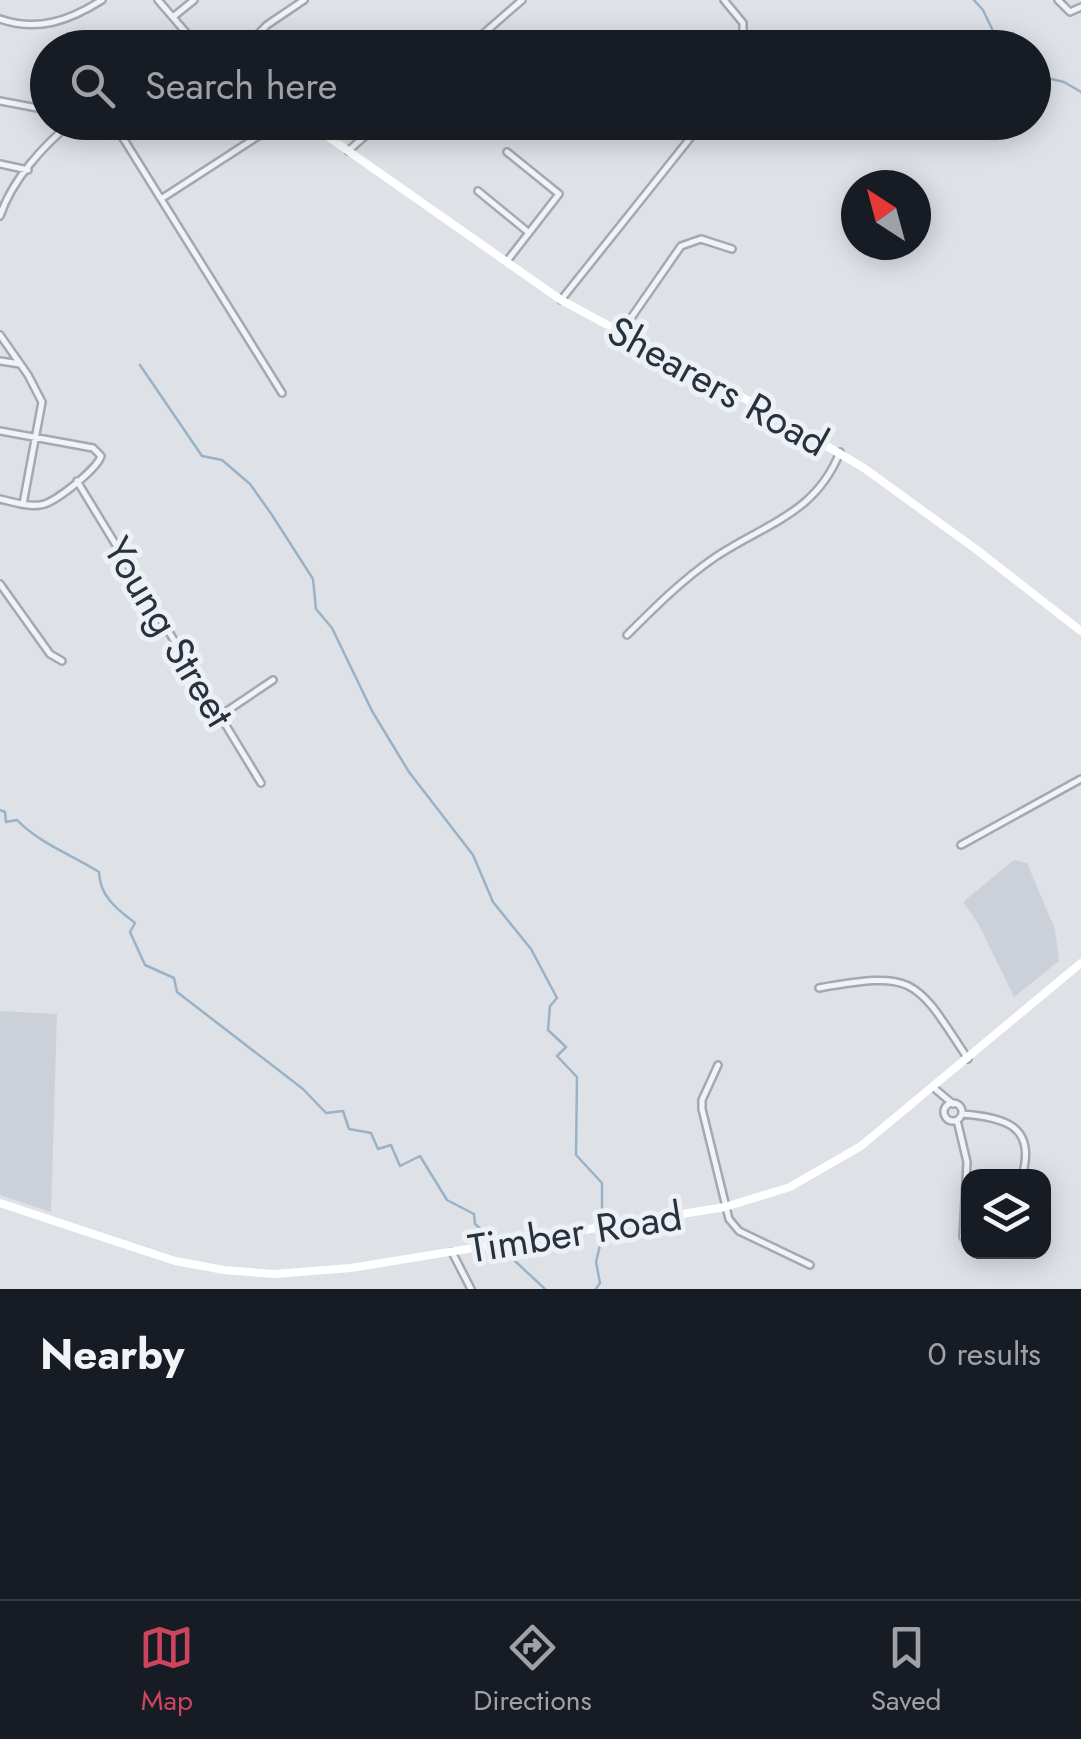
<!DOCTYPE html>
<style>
:root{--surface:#171b24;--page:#242831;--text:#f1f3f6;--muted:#9ea1a6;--line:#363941;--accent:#cb455f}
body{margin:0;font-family:Jost,sans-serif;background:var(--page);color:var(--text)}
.controls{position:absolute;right:30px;bottom:30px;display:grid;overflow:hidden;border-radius:20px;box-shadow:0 5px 25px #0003}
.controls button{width:90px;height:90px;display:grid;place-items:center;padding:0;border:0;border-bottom:2px solid var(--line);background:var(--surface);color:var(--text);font:50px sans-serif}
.compass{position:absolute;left:841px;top:170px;width:90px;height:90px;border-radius:50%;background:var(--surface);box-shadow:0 5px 25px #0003;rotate:324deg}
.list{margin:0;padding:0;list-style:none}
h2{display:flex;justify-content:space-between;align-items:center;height:130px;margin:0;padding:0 40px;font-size:42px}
h2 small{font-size:32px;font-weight:400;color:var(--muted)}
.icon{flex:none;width:55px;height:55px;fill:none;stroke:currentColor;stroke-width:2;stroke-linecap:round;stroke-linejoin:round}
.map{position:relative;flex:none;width:1081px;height:1289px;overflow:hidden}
.search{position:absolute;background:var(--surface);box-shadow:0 5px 25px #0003;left:30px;right:30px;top:30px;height:110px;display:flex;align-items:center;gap:25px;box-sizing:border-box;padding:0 35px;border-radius:55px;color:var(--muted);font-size:38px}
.sheet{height:310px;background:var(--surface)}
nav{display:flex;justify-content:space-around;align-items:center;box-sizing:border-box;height:140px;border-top:2px solid var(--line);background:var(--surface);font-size:28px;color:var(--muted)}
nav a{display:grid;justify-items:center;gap:5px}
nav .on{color:var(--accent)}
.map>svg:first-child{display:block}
.built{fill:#ccd1d9}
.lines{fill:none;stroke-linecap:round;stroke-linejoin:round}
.stream{stroke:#99b2c7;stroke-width:2.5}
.street-casing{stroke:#a4a9b1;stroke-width:10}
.street{stroke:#f1f3f6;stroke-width:5}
.secondary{stroke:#fff;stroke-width:8}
.labels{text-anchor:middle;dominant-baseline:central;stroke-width:10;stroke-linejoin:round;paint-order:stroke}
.street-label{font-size:40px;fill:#28313e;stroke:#edf1f5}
</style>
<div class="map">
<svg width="1081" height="1289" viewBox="0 0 1081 1289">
<rect width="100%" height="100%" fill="#dee2e7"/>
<path class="built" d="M1014,860L1027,863L1055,929L1059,961L1014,997L979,925L963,902Z
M0,1011L57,1014L51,1212L0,1195Z"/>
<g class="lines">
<path class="stream" d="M974,0L983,10L994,33L1009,48
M1034,66L1047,78L1064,82L1081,92
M140,365L202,456L222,460L250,484L272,515L313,579L316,609L332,628L372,711L409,772L473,855L493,902L531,949L557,998L550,1006L548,1030L566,1047L557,1056L577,1077L576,1155L602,1183V1216
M0,810L5,812L6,822L17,820C39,843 72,855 99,872C100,897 117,909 135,923L130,932L145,965L174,978L177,992L303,1089L326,1113L343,1111L349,1129L371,1133L378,1149L391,1145L400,1166L420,1156L447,1200L474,1214L475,1224L494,1240
M502,1249L545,1289
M596,1289L600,1283L596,1262L601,1241"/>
<defs>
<path id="street" d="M158,0L195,43L188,48
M724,0L743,23V48
M1058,0L1070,12L1081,7
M173,17L194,0
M0,19C37,32 69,21 102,0
M244,48L267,25L304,0
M467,48L522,0
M0,101L48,110
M113,122L282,393
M348,151L381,122
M507,152L559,194L507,261
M0,164L28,170
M478,191L528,232
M161,199L280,122
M0,216C12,180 43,146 72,122
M561,300L703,122
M622,331L681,246L701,239L732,249
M0,335L28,375L42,402L23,504
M0,361L20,364
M0,431L93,448L101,456C97,469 54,504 40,505C27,507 13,502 0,499
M77,481L261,783
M0,584L50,654L62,661
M627,635C654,608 682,580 714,558C764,524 815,515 840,452
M221,715L273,680
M961,845L1081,779
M819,988C916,971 915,978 968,1059
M718,1065L702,1100V1109L729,1219L739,1231L810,1265
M934,1088L953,1104
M944 1112a9 9 0 1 1 18 0a9 9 0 1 1-18 0Z
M962,1114C1003,1117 1037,1125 1022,1176
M957,1120L967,1162L963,1237L968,1242
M452,1252L471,1289"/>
</defs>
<use href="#street" class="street-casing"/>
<use href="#street" class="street"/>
<path class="secondary" d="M195,43L202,48
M307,122L561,300L764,409L864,468L977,550L1081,631
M0,1203L175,1261L224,1270L274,1274L351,1268L725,1207L790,1187L861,1146L1081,963"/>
</g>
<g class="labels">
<g class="street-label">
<text transform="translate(718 386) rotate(29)">Shearers Road</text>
<text transform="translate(169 632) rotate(59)">Young Street</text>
<text transform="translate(575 1232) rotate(-9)">Timber Road</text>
</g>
</g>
</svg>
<div class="controls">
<button><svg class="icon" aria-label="layers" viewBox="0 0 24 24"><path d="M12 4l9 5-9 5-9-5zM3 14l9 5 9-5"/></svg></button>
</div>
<svg class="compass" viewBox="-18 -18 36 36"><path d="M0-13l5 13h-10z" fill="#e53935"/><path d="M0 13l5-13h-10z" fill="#9ea1a6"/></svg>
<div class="search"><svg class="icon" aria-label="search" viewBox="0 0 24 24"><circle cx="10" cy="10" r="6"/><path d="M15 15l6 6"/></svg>Search here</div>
</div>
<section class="sheet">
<h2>Nearby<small>0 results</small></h2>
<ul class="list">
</ul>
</section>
<nav>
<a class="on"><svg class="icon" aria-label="map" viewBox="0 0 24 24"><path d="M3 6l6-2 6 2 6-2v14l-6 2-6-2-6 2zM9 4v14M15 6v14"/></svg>Map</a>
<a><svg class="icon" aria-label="directions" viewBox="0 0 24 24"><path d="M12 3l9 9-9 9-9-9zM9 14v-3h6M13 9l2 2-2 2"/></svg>Directions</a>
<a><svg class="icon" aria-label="saved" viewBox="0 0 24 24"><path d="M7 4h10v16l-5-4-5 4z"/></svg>Saved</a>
</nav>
